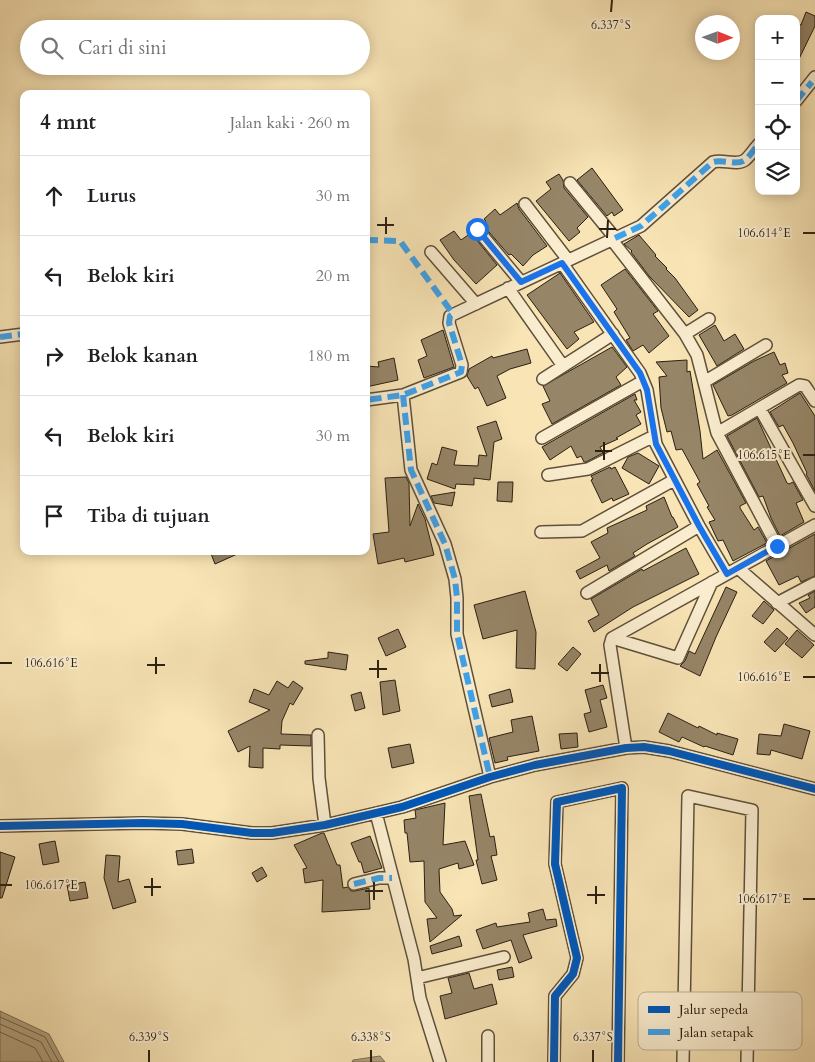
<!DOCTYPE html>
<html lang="id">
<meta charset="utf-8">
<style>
:root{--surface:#fff;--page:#f6f6f6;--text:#202124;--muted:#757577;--line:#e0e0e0}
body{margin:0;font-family:Cardo,serif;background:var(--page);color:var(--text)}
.controls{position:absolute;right:15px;top:15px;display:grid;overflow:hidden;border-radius:10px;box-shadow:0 2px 12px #0003}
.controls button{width:45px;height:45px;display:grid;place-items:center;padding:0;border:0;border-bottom:1px solid var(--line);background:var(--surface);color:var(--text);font:25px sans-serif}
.compass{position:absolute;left:695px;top:15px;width:45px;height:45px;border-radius:50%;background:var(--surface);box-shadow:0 2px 12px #0003;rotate:91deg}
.stop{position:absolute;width:15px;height:15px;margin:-11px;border:4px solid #1a73e8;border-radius:50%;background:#fff}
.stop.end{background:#1a73e8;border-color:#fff;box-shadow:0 1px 5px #0008}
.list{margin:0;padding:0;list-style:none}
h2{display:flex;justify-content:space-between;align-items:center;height:65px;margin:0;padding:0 20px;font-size:21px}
h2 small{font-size:16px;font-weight:400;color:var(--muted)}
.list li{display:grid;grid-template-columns:32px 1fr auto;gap:15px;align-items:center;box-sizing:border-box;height:80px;padding:0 20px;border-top:1px solid var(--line)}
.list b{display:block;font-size:19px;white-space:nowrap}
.list em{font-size:16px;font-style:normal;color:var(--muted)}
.icon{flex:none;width:28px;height:28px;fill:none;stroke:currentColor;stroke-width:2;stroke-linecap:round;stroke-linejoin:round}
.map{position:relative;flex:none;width:815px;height:1062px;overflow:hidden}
.search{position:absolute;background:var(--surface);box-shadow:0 2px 12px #0003;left:20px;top:20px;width:350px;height:55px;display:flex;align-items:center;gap:12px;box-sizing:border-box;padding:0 18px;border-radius:28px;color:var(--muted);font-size:19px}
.panel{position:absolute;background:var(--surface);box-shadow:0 2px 12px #0003;left:20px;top:90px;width:350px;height:465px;border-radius:10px}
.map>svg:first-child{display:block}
.water{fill:#b2a17e;stroke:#7c6d53}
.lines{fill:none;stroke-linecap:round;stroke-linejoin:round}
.shore{stroke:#6e6048;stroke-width:1}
.building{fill:#968567;stroke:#2b1f12}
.street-casing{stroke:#5e503b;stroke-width:14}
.street{stroke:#faedcf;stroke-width:11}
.quiet{stroke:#3ea2ea;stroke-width:6;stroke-dasharray:12 6;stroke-linecap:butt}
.cycleway-casing{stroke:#faedcf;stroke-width:11}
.cycleway{stroke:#0057b8;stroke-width:8}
.route{stroke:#1a73e8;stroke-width:6}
.ticks{fill:none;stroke:#2b1f12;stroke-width:2}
.key{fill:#faedcf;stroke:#bcaf96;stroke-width:1}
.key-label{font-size:14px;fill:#2b1f12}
.ticks-label{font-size:12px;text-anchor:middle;fill:#2b1f12;stroke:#faedcf;stroke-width:4;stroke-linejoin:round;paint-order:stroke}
</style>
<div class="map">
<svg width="815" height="1062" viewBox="0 0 815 1062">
<rect width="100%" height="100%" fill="#f8e4b5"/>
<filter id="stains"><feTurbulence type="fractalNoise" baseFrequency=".004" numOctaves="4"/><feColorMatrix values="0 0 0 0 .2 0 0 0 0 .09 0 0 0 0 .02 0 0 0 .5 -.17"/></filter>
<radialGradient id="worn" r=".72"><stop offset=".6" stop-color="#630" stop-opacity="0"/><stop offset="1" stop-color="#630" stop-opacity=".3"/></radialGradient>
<path class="water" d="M0,1011L49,1034L64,1062H0Z
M380,1056L385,1062H352L353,1060Z"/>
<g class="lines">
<path class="shore" d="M0,1017L45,1037L59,1062
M0,1024L41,1042L52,1062
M0,1032L35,1048L43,1062"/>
</g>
<path class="building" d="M806,12L815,16V26L796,65V23L801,25Z
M592,168L623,210L614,216L612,212L607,216L577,180Z
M559,174L563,180L564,188L588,217L577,228L580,232L569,241L536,201L551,189L546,182Z
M517,203L519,209L547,246L533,255L523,266L511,254L509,255L482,224L486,221L484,219L495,209L500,215Z
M454,231L461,240L471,233L497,265L476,284L454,260L440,240Z
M639,235L656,255L655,256L667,268L666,269L675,278L698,310L689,317L649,276L631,252L632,251L624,244Z
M625,269L658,311L653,314L669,336L649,353L643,345L633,351L626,340L630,338L614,312L617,309L601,285Z
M560,273L594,322L574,332L579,339L567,349L527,295Z
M715,325L724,341L735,334L744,349L717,366L699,335Z
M443,330L454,367L424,378L418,360L427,356L421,340Z
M612,347L627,367L616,377L621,385L552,424L542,404L550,401L543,386Z
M527,349L531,363L510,369L497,376L506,398L487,406L478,387L475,389L467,376L469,369L492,356L493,358Z
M774,352L780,365L785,363L788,373L782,375L787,383L732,415L728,416L713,385L754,361Z
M394,358L398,380L366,387V366L379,367L378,362Z
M687,360V372L690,371L700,431L703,459L717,450L746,503L740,506V508L754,530L758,527L767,543L733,561L723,540L718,541L709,522L715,520L707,507L709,506L697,484L700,482L682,449L676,450L671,431L667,432L661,408L659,377L667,376L656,362Z
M800,393L815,416V491L806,474L807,473L793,443L783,425L779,427L770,412Z
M635,394L637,400H634L641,412L636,415L641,424L616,438L618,439L600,447L603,453L586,462H584L581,456L577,458L571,446L550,460L542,447Z
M757,418L787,483L789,484L793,482L803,500L796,503L804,522L780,536L771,518L763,496L759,497L727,436Z
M496,421L502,439L494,442L490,480L474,478V485L456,484L455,489L427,479L432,463L437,465L442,447L457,451L454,465L478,466L479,455L487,456L477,427Z
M638,453L659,466L649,484L622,468L628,457Z
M610,467L611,469L615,467L629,494L613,501L612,498L602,503L591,480L593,479L591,476Z
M406,477L409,483L410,526L418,504L425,519L434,555L405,562L404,558L378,564L373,534L389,532L385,478Z
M498,482H513L512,502L497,501Z
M455,492L452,506L434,503L431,496Z
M664,497L672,517H673L678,527L647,544L633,553L635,556L609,571L607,565L580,579L576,571L600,558L591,542L608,533L607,528L647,510L646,506Z
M815,534V576L801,582L798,576L779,585L766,561Z
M686,548L699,574L633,607L594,632L588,621L599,615L591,599L642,569L643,571Z
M210,551H244L215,564Z
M726,587L737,592L716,637L700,676L680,666L685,661L689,651L695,654Z
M525,591L536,632L535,669L516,668L517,630L483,639L474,605Z
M815,591V607L806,613L799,603L810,598L808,595Z
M764,601L774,610L763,624L752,616Z
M777,628L788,638L775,652L764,642Z
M398,629L406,647L386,656L378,638Z
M797,630L814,645L802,658L785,644Z
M573,647L581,654L567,671L558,664Z
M328,652L348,655L346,670L305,664V661L328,658Z
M395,680L400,711L383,715L380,682Z
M277,681L288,688L293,681L303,688L293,705L290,703L282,721L281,734L311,735V746L280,745V749L263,748V768L249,767L250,746L238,752L228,731L270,710L249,702L254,689L269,695Z
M603,685L607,698L600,700L607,727L589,732L584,714L591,712L585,690Z
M510,689L513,702L492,707L489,695Z
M361,692L365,708L355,711L351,695Z
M668,713L698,728L699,726L717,735V733L738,739L733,755L705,746L704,747L682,737L679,742L659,732Z
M532,716L539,751L507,757L508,760L495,763L489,738L513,732L511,720Z
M784,724L810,731L802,759L771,750L770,755L757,754L759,734L781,736Z
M577,733L578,747L561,749L559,734Z
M410,744L414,763L392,768L388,748Z
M481,794L490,837L494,836L497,855L491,856L497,880L482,884L476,860H478L469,796Z
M445,803L443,845L465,841L474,865L459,869L458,863L439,869L440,892L452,909L454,916L462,915L430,942L427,919L437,918L425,902L424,861L410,862L407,833H405L404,820L416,818L415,810Z
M322,833H324L337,865H340L343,888L348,887L351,891H355L369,888L370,909L322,912L323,880L305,883L303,869L307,868L294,845Z
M370,836L382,868L364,873L361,862H359L351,843Z
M55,841L59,862L43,865L39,844Z
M192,849L194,863L178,865L176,851Z
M0,852L15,857L2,898H0Z
M106,855L120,856L118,882L129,879L136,902L113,909L104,878Z
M262,867L267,876L257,882L252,873Z
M85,882L88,898L70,901L67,885Z
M543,909L546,920L556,919L557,926L523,935L532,958L519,963L511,940L483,949L476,930L496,923L497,927L530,922L528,913Z
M459,936L462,946L432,954L430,946Z
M512,967L514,977L499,980L497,970Z
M469,973L474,989L492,984L497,1004L445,1019L440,996L452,993L448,978Z"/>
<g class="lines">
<defs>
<path id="street" d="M796,101L815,77
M570,183L615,238
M525,204L568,260
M477,229L521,282
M612,240L685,334L697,355L717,433L777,546
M431,252L476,304
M562,263L640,373L647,390L656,444L699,526L727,574
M508,288L563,366
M685,334L709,319
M0,337L24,334
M543,379L613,334
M704,382L766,345
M403,395L411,470L445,544L455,579L457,598V634L490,777
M366,400L403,395L461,372L462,365L449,323L450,316L641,226L713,162C723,159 737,166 745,160C750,156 754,149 759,144
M760,409L815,506
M717,433L799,385L805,386L815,401
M542,438L643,381
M548,475L588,469L654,436
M541,532L582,531L674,480
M738,568L815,635
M587,593L699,526
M777,603L815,583
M612,638L678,658L712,582
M318,735L319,778L325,825
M626,748L610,645L612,638L815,525
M376,813L414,959L420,998L440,1062
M0,826L143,823L182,824L252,833H272L325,825L402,807L490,777L535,765L626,748L644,747L669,751L815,789
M354,884L379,878H392
M417,978L504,957
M488,1062V1036
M554,1062L555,996L573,974L577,958L555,864L557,802L622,788L618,1062
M683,1062L688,796L752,810L747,1062"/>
</defs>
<use href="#street" class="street-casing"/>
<use href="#street" class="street"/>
<path class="quiet" d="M796,101L812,82
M615,238L641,226L713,162C723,159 737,166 745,160C750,156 754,149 759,144
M366,240L400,241L453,314L450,316L449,323L462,365L461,372L403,395L366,400
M0,337L24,334
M403,395L411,470L445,544L455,579L457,598V634L490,777
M354,884L379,878H392"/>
<defs>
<path id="cycleway" d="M0,826L143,823L182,824L252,833H272L325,825L402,807L490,777L535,765L626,748L644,747L669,751L815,789
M554,1062L555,996L573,974L577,958L555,864L557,802L622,788L618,1062"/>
</defs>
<use href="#cycleway" class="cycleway-casing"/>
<use href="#cycleway" class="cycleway"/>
</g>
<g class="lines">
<path class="route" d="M477,229L521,282L562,263L640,373L647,390L656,444L699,526L727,574L777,546"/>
</g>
<path class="ticks" d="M611,12L612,0M377,225H394M599,229H616M803,233H815M386,234V217M607,238L608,220M595,451H612M803,455H815M604,460V442M0,663H12M147,665H165M369,669H387M591,673H609M156,674V657M803,677H815M378,678V660M600,682V664M0,885H12M144,887H161M365,891H383M587,895H605M152,896V878M803,899H815M374,900V882M596,904V886M149,1062V1050M371,1062V1050M593,1062V1050"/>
<rect x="638" y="992" width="164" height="58" rx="8" class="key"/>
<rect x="648" y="1006" width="22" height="7" fill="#0057b8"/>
<rect x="648" y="1029" width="22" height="6" fill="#3ea2ea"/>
<g class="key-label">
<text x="679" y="1014">Jalur sepeda</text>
<text x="679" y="1037">Jalan setapak</text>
</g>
<g class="ticks-label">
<text x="611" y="29">6.337°S</text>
<text x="764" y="237">106.614°E</text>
<text x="764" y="459">106.615°E</text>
<text x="51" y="667">106.616°E</text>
<text x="764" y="681">106.616°E</text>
<text x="51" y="889">106.617°E</text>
<text x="764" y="903">106.617°E</text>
<text x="149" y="1041">6.339°S</text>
<text x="371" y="1041">6.338°S</text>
<text x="593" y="1041">6.337°S</text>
</g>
<rect width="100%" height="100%" filter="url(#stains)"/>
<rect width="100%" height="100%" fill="url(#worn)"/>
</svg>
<div class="controls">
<button>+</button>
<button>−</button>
<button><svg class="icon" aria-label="locate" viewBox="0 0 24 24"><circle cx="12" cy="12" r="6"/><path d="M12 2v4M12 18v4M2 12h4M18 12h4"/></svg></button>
<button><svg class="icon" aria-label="layers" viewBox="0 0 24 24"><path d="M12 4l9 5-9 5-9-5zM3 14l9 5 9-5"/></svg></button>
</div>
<svg class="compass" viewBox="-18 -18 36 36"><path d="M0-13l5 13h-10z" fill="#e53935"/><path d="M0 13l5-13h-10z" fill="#757577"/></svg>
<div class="stop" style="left:477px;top:229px"></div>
<div class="stop end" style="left:777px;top:546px"></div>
<div class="search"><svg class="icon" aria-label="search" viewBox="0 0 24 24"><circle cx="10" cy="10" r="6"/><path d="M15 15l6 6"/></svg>Cari di sini</div>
<section class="panel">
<h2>4 mnt<small>Jalan kaki · 260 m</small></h2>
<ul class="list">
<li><svg class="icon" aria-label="ahead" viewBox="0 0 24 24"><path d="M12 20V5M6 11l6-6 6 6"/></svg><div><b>Lurus</b></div><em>30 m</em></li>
<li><svg class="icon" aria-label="left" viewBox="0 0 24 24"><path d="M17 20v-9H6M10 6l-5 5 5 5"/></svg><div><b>Belok kiri</b></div><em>20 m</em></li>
<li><svg class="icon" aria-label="right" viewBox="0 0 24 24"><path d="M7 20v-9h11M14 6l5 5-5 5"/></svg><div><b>Belok kanan</b></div><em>180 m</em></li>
<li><svg class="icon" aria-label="left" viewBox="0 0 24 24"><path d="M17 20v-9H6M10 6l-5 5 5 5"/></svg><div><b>Belok kiri</b></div><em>30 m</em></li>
<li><svg class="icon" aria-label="arrive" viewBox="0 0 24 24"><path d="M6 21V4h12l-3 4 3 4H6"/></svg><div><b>Tiba di tujuan</b></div></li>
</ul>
</section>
</div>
